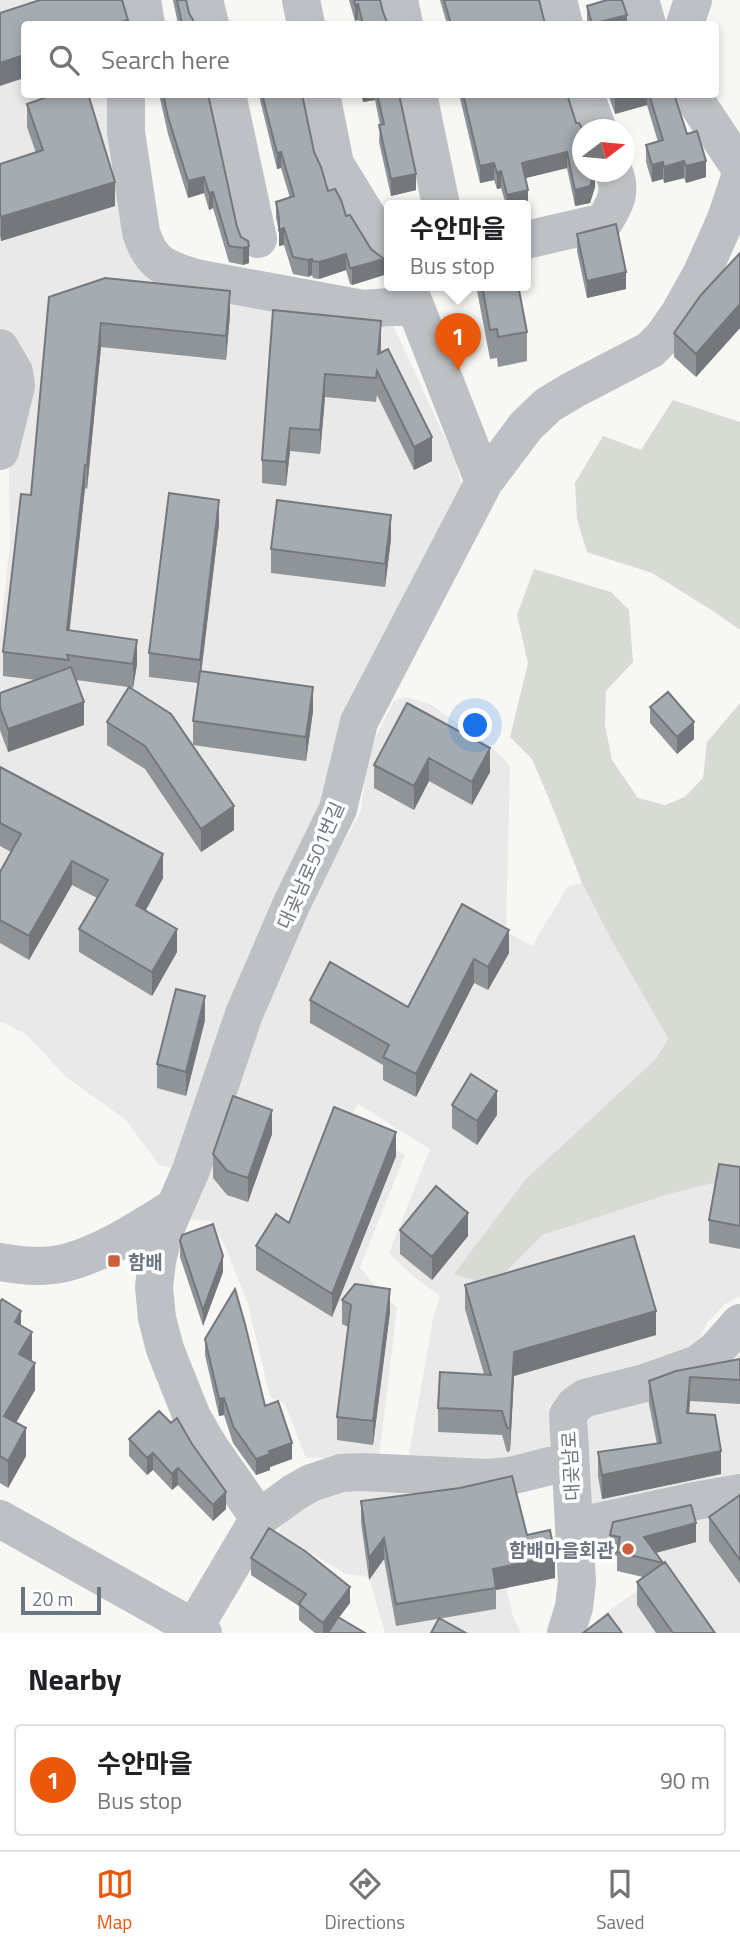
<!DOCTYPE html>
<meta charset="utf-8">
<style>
:root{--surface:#fff;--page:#f2f2f2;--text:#202124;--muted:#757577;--line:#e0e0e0;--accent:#ea580c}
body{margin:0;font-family:"Titillium Web","Noto Sans KR",sans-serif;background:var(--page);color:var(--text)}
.compass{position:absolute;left:572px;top:119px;width:63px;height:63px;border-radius:50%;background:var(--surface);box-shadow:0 4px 10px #0003;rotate:74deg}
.scale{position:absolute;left:21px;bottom:18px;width:80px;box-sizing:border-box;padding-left:7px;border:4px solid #6a7782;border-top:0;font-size:19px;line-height:24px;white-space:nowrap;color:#6a7782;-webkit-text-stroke:5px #fff;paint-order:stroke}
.you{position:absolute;left:476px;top:726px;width:24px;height:24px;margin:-18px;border:5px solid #fff;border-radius:50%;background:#1a73e8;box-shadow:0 0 0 10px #1a73e833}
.badge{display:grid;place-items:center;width:46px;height:46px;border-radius:50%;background:var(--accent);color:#fff;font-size:23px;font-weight:700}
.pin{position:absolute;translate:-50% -58px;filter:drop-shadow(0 2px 4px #0008)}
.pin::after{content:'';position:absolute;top:37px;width:24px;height:21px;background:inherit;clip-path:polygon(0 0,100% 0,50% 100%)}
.popup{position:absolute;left:384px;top:200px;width:147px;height:91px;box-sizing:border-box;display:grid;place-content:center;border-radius:7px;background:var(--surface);filter:drop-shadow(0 2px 5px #0005);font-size:23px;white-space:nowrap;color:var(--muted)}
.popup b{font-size:26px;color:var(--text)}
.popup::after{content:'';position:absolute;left:50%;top:100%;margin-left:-14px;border:14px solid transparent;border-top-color:var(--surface)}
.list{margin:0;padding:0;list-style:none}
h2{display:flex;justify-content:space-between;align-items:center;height:91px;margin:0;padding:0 28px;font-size:30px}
h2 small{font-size:23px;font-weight:400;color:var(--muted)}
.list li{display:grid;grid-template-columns:46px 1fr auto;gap:21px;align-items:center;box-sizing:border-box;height:112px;margin:0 14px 14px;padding:0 14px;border:2px solid var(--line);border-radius:7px}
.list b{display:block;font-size:26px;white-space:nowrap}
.list p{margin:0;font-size:23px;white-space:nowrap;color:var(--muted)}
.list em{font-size:23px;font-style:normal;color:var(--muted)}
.icon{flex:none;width:38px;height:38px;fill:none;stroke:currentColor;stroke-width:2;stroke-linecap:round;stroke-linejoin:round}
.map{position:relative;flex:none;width:740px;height:1633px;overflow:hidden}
.search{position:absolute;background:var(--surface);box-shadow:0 4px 10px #0003;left:21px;right:21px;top:21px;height:77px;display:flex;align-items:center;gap:18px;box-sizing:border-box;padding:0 24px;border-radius:7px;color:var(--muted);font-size:26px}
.sheet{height:217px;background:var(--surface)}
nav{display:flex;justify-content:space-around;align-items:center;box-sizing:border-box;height:98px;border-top:2px solid var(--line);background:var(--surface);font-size:19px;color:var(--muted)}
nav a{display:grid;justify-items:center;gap:4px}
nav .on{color:var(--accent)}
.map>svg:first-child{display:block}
.built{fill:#e8e9e8}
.green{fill:#d7dbd4}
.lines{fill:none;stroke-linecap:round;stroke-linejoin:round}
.minor{stroke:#bdc0c4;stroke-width:38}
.wall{fill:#8e9498}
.shaded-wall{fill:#74787c}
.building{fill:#a5acb1;stroke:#74787c;stroke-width:2}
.poi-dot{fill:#cd5f3e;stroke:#fff;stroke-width:2.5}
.labels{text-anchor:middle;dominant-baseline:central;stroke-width:7;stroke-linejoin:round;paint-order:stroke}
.street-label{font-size:19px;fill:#6a7782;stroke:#fff}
.poi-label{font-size:19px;font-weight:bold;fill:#6a7782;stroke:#fff;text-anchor:start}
</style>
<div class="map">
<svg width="740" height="1633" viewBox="0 0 740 1633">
<rect width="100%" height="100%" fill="#f7f7f4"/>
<path class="built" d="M0,0H132L135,24H24V94L116,95L133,253L392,323L456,462L461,484L460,496L332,782L174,1168L159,1165L126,1120L66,1077L26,1034L0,1021V637L10,543L9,471L14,437L21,360L0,326Z
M406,697L432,705L496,751L510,766L506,932L532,946L568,886L582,883L612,941L668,1037L656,1059L492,1286L543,1235L669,1194L709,1184L740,1182V1296L725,1304L707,1323L698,1342L686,1354L581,1386L558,1395L549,1407L552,1456L514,1465L408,1461L433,1319L440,1296L413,1276L389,1253L430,1149L358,1104L347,1122L405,1155L360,1267L375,1286L397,1308L379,1458H306L285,1404L270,1397L248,1304L225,1246L211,1221L186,1219L235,1075L310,904L361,811L367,755L394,701Z
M740,1348V1633H616L603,1615L641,1588L657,1520L593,1532L586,1431L589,1418L595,1410Z
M324,1489L453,1492L499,1557L513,1617L521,1633H385L369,1577L346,1574L278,1533L290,1509Z"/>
<path class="green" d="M673,400L740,422V630L713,611L652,573L587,552L577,519L575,483L603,436L641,450Z
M534,569L611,592L629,610L633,662L606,691L605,725L612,760L638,798L665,805L685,797L703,778L707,742L740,703V1182L709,1184L669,1194L543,1235L492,1286L454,1274L526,1179L656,1059L668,1038L612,941L582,883L554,811L532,759L510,737L528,663L517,615Z"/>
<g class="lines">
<path class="minor" d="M142,0L146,24
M204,0L210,24
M301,0L306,24
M399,0L404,24
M558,0L564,24
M640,0L647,24
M685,24L693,0
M126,94V132L141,232C151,266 168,270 200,279L363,309L415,305
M227,94L258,239
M321,94L335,164L390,254
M418,94L441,205
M585,94L598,130
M691,94L740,168
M526,240L604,222C615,204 622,192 614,172
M407,285L484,482
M0,348L14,372L16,386L0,451
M0,1262C21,1266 44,1268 65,1263C104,1253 141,1228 175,1207
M259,1518L295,1492L311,1483L341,1473L363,1472L487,1478L510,1476L570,1461
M0,1519L203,1633
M574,1527L690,1502L740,1493
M194,1628L259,1518L210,1448L192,1417L165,1349L157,1318L154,1287L157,1261L164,1232L191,1170L244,1014L292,903L338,809L359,722L484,482L526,426L548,405L573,390L650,350L663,337L679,314L702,273L726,219L740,177
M566,1633L574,1607L577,1582L568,1415L575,1405L585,1398L645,1383L698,1364L716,1350L740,1323"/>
</g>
<path class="wall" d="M173,0H186L189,13L194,22L198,24H178Z
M349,0H380L383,12L387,22L391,24H359L358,20L355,21Z
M440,0H539L545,24H447Z
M587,6L627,24H587Z
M159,94H208L237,227L249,263L243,265L229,262L213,208L209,210L204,193L188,198L168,134Z
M260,94H302L314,152L328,191L346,216L384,275L352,285L350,284L346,270L319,279L313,278L312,275L308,277L293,274L284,245L279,246V231L276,218V202L290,198L281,168L277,169L260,100Z
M361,94H399L416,190L391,196L379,142L380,125L375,100L363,102Z
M459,94H567L595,187L590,203L575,206L567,168L525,178L528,207H526V205H506L501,188L497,189L494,180L480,183Z
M608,94H674L687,134L706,177L686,183L684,178L664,183L663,179L652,182L646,162V145L658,142L647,105L615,114Z
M27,104L115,206L1,241L0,236V164L36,153L27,127Z
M577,234L626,289L587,298L577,251Z
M740,253V328L696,377L674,357V333Z
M476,285H518L527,332V361L498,367L497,358L490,359Z
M49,297L230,314L226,360L101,347L87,489L85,488L69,631L137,664L133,688L130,687L234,830L201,852L145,769L107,745V722L128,687L76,680L84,725L8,752L0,730V693L36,680L3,676V652L31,495Z
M273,310L381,344V353L432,461L414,470L377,395L376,402L325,397L320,454L290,451L286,486L262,483V460Z
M219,524L201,672L313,711L306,761L193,745V721L198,683L149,677V653Z
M391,539L385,587L271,573V549Z
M407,703L490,772L472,805L429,781L414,810L374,788V765Z
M650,707L694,739L677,754L650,723Z
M0,767L163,878L146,910L177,952L152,996L79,952V929L97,898L72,885L29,960L0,943V872L11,852L0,846Z
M462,904L509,953L488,990L474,983L416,1097L383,1080V1065L310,1023V1000L408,1007Z
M205,1020L186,1096L157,1088V1064Z
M452,1105L497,1115L477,1145L452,1128Z
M272,1134L248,1202L227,1195L213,1178V1154Z
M396,1156L332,1317L256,1270V1246L289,1223Z
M740,1167V1249L709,1243V1220Z
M400,1230L468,1236L432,1280L400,1254Z
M180,1241L223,1272L203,1326L180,1257Z
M465,1285L656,1335L514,1376L510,1451L507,1452L502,1435L438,1432V1408L484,1374L465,1309Z
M342,1300L390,1312L373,1445L337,1440V1417L348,1327L342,1324Z
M0,1302L21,1326L32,1359L31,1361L35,1390L16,1423L26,1456L8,1488L0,1483Z
M205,1339L265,1406L292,1459L270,1467V1470L256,1475L233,1443L224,1415L219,1416L205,1355Z
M740,1359V1404L690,1401L689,1413L721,1474L602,1499L598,1476V1452L657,1444L649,1404V1381Z
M159,1411L226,1509L213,1521L178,1485L172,1490L153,1470L147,1475L129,1456V1439Z
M740,1495V1584L709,1541V1517Z
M361,1501L527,1535L555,1578L496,1590V1609L396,1626L384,1559L369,1580L361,1522Z
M610,1535L696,1542L656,1553L715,1633H656L637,1605V1582L643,1577L617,1571V1556L610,1554Z
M251,1558L350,1603L327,1633H315L299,1620V1606L251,1575Z"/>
<path class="shaded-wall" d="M358,4V20L355,21V5Z
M627,15V24H595Z
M128,20V24H115Z
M24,55V78L0,86V63Z
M363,94H375V100L363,102Z
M626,94H647V105L615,114V98Z
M281,152V168L277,169V153Z
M567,152V168L522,179V163Z
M684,161V178L664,183V167Z
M706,161V177L686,183V166Z
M663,162V179L652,182V165Z
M494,163V180L480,183V166Z
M501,171V188L497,189V173Z
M595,172V187L590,203L575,206V190Z
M416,174V190L391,196V179Z
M204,177V193L188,198V181Z
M115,182V206L1,241V217Z
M528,190V207H526V205H507V195Z
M213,192V208L209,210V193Z
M284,228V245L279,246V230Z
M249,246V263L243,265V248Z
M346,254V270L319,279V262Z
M312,259V275L308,277V260Z
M384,259V275L352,285V268Z
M626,272V289L587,298V281Z
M230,291V314L226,360V336Z
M740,304V328L696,377V354Z
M381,321V344L378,377V354Z
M101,323V347L87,489V465Z
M325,374V397L320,454V430Z
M290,428V451L286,486V462Z
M432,437V461L414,470V447Z
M85,465V488L67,654V630Z
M219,500V524L200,683V660Z
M391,515V539L385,587V564Z
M137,640V664L133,688V664Z
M313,687V711L306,761V737Z
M84,702V725L8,752V729Z
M694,722V739L677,754V737Z
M490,748V772L472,805V782Z
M429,758V781L414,810V786Z
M234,806V830L201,852V829Z
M163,854V878L136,928V905Z
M72,861V885L29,960V936Z
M177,929V952L152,996V972Z
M509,930V953L488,990V967Z
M474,959V983L416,1097V1074Z
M205,996V1020L186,1096V1072Z
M497,1091V1115L477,1145V1121Z
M272,1110V1134L248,1202V1178Z
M396,1132V1156L332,1317V1294Z
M468,1213V1236L432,1280V1257Z
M223,1256V1272L203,1326V1310Z
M390,1289V1312L373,1445V1421Z
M21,1311V1338L15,1322Z
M656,1311V1335L514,1376L510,1451V1428L514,1352Z
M32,1332V1359L19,1381V1354Z
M35,1363V1390L4,1443V1416Z
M690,1377V1401L687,1436V1413Z
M224,1398V1415L219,1416V1399Z
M26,1428V1456L8,1488V1461Z
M292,1443V1459L270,1467V1470L256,1475V1459L269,1451Z
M721,1451V1474L602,1499V1475Z
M153,1453V1470L147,1475V1458Z
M178,1468V1485L172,1490V1474Z
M226,1492V1509L213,1521V1505Z
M696,1523V1542L644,1556V1537Z
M384,1538V1559L369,1580V1558Z
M555,1556V1578L496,1590L493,1569Z
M350,1587V1603L327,1633H323V1623Z"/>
<path class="building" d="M40,0H122L128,20L115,24H24V55L0,63V13Z
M177,0H186L189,13L194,22L198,24H182Z
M354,0H380L383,12L387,22L391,24H363L358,4L355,5Z
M444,0H539L545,24H451Z
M607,0H622L627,15L592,24L587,6Z
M55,94H88L115,182L1,217L0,213V164L43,150L27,104Z
M163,94H208L237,227L241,237L248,241L249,246L243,248L229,246L213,192L209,193L204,177L188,181L168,117Z
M262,94H302L314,152L321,167L328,191L335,189L341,200L346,216L350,215L371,249L384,259L352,268H350L346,254L319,262L313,261L312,259L308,260L293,257L284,228L279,230V218L276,202L294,196L281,152L277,153Z
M377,94H399L416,174L391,179L379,125L384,124Z
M463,94H567L576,123H579L583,130V172H595L590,186L575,190L567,152L522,163L528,190L507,195L501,171L497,173L494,163L480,166Z
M614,94H626L615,98Z
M649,94H674L687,134L697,131L706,161L686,166L684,161L664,167L663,162L652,165L646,145L663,140Z
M616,224L626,272L587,281L577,234Z
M740,253V304L696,354L674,333L701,295Z
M105,278L230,291L226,336L101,323L87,465H85L67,630L137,640L133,664L67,655L69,660L3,652L21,494L31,495L49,297Z
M482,285H518L527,332L498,337L497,329L490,330Z
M273,310L381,321L378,354L388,349L432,437L414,447L377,371L376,378L325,374L320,430L290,428L286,462L262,460Z
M169,493L219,500L200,660L149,653Z
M277,500L391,515L385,564L271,549Z
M71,667L84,702L8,729L0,707V693Z
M200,671L313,687L306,737L193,721Z
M129,687L171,714L234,806L201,829L145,746L107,722Z
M668,692L694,722L677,737L650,707Z
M407,703L490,748L472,782L429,758L414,786L374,765Z
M0,767L163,854L136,905L177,929L152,972L79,929L108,880L72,861L29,936L0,920V872L21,834L0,823Z
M462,904L509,930L488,967L474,959L416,1074L383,1057L389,1045L310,1000L330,962L408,1007Z
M176,989L205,996L186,1072L157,1064Z
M471,1074L497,1091L477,1121L452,1105Z
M233,1096L272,1110L248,1178L227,1171L213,1154Z
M334,1107L396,1132L332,1294L256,1246L276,1214L289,1223Z
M719,1164L740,1167V1226L709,1220Z
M436,1186L468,1213L432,1257L400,1230Z
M213,1224L223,1256L203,1310L180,1241L182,1235Z
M634,1236L656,1311L514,1352L510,1428H507L502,1411L438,1408L440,1372L491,1375L465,1285Z
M355,1284L390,1289L373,1421L337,1417L351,1305L342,1300Z
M235,1289L245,1324L265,1406L278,1401L292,1443L269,1451L270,1454L256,1459L233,1426L224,1398L219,1399L205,1339Z
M2,1299L21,1311L15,1322L32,1332L19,1354L35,1363L4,1416L26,1428L8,1461L0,1456V1302Z
M740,1359V1380L690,1377L687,1413L715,1415L721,1451L602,1475L598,1452L661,1443L649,1381L676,1371Z
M159,1411L171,1423L177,1418L192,1444L226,1492L213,1505L178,1468L172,1474L153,1453L147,1458L129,1439Z
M512,1476L527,1535L550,1530L555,1556L493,1569L496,1588L396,1604L384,1538L369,1558L361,1501L460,1488Z
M740,1495V1560L709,1517Z
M691,1505L696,1523L644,1537L663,1563L617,1552L620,1537L610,1535L613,1522Z
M269,1528L305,1551L350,1587L323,1623L299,1604L306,1594L251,1558Z
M665,1562L715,1633H673L637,1582Z
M608,1614L622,1633H583Z
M338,1617L365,1633H328Z
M439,1618L466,1633H431Z"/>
<g class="poi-dot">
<rect x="107" y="1254" width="14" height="14" rx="3.5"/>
<circle cx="628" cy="1549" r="7"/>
</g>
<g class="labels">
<g class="street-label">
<text transform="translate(310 865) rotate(-66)">대곶남로501번길</text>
<text transform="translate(570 1466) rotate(-93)">대곶남로</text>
</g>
<g class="poi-label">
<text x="128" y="1261">함배</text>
<text x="614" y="1549" text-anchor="end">함배마을회관</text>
</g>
</g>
</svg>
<svg class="compass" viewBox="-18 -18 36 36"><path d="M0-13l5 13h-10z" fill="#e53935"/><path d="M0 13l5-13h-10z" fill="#757577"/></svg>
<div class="scale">20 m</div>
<div class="you"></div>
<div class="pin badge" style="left:458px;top:371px">1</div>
<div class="popup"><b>수안마을</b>Bus stop</div>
<div class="search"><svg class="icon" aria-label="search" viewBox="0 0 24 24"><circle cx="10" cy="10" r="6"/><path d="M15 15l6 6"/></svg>Search here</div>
</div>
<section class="sheet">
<h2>Nearby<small></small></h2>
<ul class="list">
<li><span class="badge">1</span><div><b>수안마을</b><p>Bus stop</p></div><em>90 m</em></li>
</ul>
</section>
<nav>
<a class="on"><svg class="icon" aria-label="map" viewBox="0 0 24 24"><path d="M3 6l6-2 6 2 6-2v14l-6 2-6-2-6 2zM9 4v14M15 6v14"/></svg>Map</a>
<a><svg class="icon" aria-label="directions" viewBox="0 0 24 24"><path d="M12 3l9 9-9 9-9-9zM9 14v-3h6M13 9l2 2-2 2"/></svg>Directions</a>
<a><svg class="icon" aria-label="saved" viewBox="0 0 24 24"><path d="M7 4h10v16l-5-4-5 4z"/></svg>Saved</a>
</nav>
